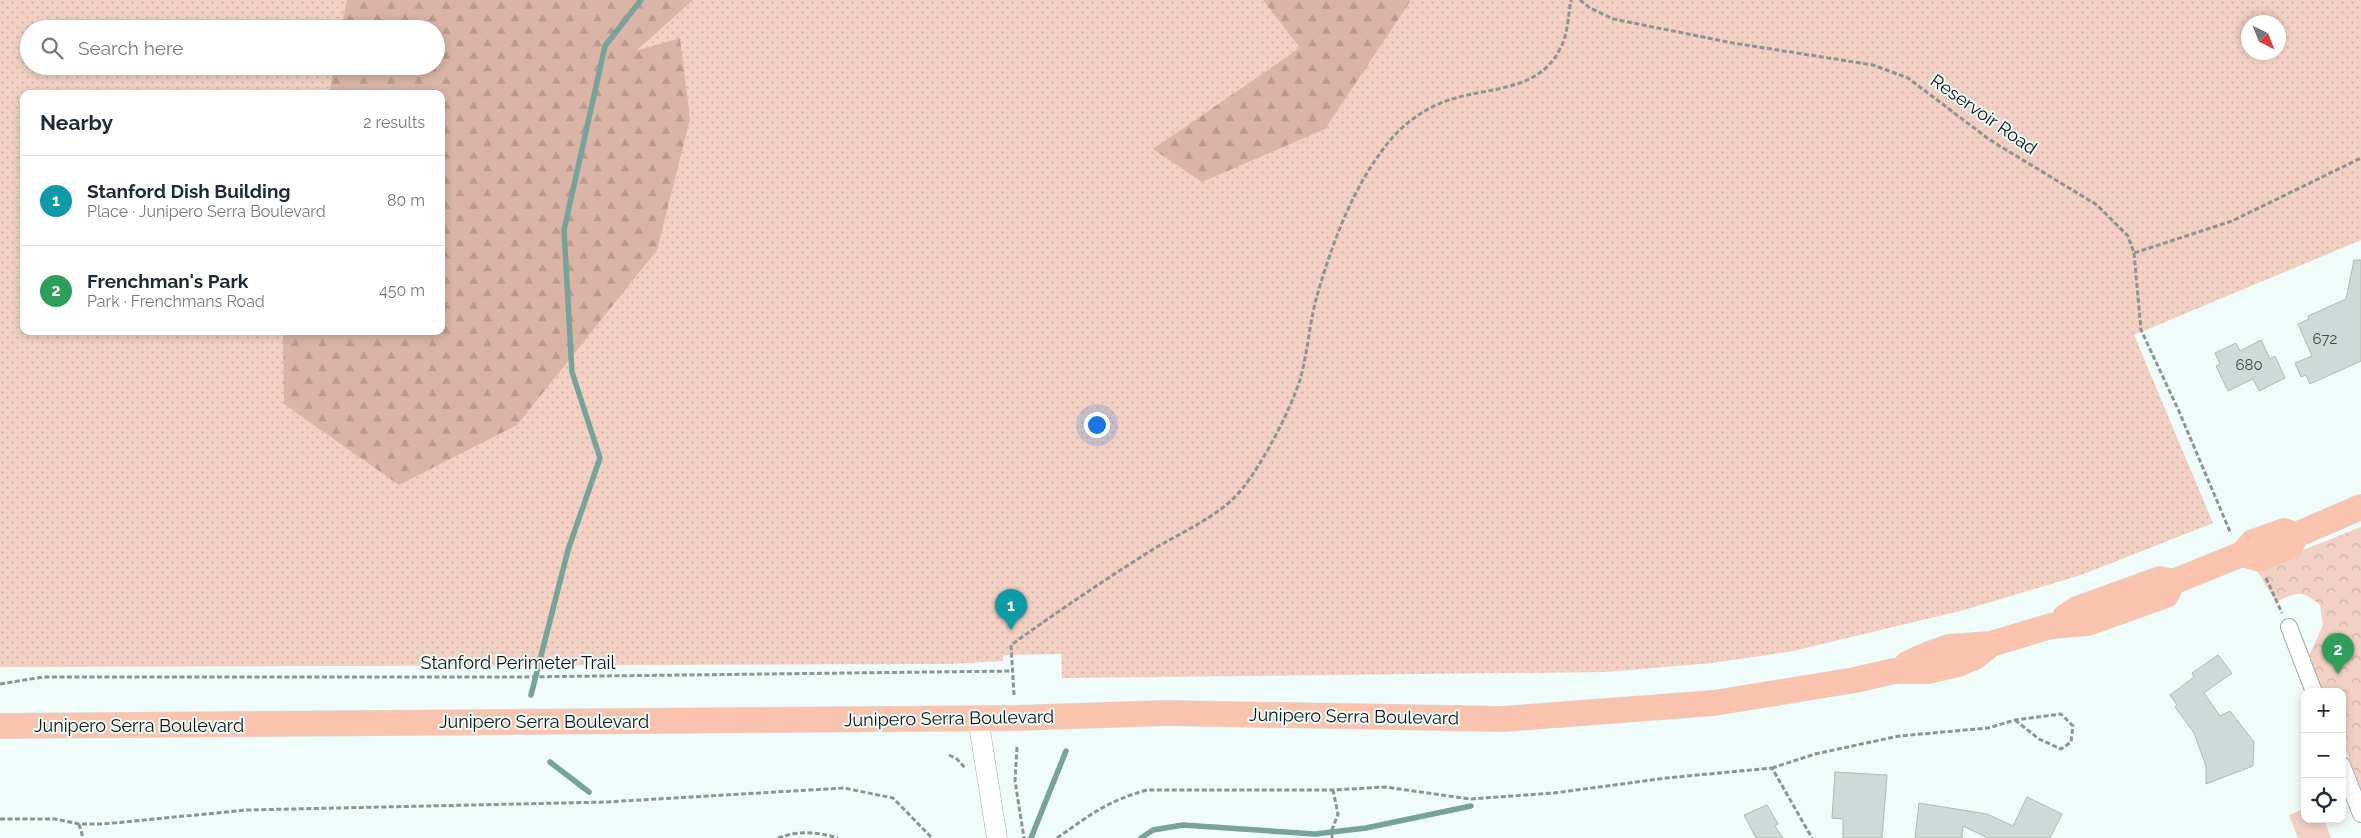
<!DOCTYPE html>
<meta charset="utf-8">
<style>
:root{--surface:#fff;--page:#f2f2f3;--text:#1f2937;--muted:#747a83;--line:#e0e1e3;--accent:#111827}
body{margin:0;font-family:Raleway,sans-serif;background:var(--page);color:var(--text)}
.controls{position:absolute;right:15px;bottom:15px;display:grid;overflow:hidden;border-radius:10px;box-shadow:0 2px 8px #0003}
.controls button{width:45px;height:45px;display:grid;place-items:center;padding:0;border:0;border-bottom:1px solid var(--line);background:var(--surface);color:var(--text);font:25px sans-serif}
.compass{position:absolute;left:2241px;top:15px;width:45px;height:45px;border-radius:50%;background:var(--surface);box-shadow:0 2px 8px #0003;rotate:137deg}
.you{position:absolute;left:1096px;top:424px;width:18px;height:18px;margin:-12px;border:4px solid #fff;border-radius:50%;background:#1a73e8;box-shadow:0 0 0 8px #1a73e833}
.badge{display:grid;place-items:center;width:32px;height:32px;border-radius:50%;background:var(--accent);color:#fff;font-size:16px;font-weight:700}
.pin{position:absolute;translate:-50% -41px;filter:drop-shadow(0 1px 2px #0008)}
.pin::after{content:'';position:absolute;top:26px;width:18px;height:15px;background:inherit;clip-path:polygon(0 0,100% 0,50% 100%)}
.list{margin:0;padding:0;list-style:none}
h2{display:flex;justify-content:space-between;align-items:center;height:65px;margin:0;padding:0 20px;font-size:21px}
h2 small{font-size:16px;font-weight:400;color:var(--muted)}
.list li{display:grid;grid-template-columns:32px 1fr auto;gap:15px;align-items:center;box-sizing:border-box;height:90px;padding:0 20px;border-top:1px solid var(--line)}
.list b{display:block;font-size:19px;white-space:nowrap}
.list p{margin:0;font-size:16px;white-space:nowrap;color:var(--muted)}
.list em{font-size:16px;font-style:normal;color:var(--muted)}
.icon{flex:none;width:28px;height:28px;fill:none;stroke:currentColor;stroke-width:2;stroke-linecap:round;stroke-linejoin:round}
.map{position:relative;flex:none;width:2361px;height:838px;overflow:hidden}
.search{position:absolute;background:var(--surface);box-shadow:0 2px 8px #0003;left:20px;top:20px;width:425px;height:55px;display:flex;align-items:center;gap:12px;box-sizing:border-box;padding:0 18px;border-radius:28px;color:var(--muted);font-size:19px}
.panel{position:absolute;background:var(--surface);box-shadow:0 2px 8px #0003;left:20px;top:90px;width:425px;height:245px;border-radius:10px}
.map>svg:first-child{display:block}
.grass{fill:url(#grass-dots);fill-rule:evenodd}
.forest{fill:url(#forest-firs)}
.park{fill:url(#park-crowns)}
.garden{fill:#f2d0c3}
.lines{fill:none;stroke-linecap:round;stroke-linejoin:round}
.stream{stroke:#78a39b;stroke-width:5.5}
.building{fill:#cfdad8;stroke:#afbab7}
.minor-casing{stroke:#a3aeac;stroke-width:18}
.tertiary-casing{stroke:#a3aeac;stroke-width:21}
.primary-casing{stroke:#d9d9d9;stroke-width:26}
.path{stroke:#8c9593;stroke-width:3;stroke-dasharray:5 2.5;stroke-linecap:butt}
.minor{stroke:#fff;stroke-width:16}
.tertiary{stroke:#fff;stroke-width:20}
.primary{stroke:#fac3ad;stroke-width:25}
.labels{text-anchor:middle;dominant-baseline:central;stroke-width:4;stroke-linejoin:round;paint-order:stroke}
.number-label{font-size:15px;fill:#404644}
.street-label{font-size:18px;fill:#101413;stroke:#f0fcf9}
</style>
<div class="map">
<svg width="2361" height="838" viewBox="0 0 2361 838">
<defs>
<pattern id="grass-dots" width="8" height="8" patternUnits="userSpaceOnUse" patternTransform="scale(1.25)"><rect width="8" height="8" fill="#f2d0c3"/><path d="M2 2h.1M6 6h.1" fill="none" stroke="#ceb2a7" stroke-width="1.8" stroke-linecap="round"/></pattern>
<pattern id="forest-firs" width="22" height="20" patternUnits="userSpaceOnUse" patternTransform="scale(1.25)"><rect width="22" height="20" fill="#dab4a6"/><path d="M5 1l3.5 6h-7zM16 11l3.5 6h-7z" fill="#ba9a8e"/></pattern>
<pattern id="park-crowns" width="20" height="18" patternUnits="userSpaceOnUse" patternTransform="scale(1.25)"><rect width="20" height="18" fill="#f2d0c3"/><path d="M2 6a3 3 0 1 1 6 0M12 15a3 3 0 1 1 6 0" fill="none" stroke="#ceb2a7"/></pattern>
</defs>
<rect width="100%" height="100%" fill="#f0fcf9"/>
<path class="grass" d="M0,0H2361V240L2134,335L2213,523L2081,575L1964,610L1793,651L1712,663L1605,672L1062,678L1061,654L1003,655V661L950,664L0,667ZM2248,22H2278V52H2248ZM29,29H436V66H29ZM24,94H441V331H24Z"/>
<path class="forest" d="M347,0H693L636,51L680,38L690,119L657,250L517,425L399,485L284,404L283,331H441V94H329L334,66H436V29H341Z
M1263,0H1411L1325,129L1202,182L1153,149L1300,48Z"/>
<path class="park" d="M2361,527V789L2342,741V692H2323L2309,656L2323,625L2320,605C2301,589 2298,592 2276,602L2256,569Z"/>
<path class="garden" d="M2305,808V819H2324L2331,838H2298L2289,815Z"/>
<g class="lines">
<path class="stream" d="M531,695L568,550L600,458L572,372L564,230L605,46L641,0
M550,762L589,792
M1031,838L1066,751
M1141,838L1153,830L1183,825L1315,834L1366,828L1471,806"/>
</g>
<path class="building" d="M2354,260H2361V361L2310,384L2306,375L2301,377L2295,363L2312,356L2298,324L2309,319L2308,316L2346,299Z
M2261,340L2270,359L2275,356L2285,378L2259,391L2253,379L2228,391L2216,366L2220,364L2215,353L2236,343L2240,351Z
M2218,655L2232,673L2204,693L2220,716L2230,711L2254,742L2253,766L2206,784V766L2194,733L2175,707L2177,705L2170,695L2194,677L2192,673Z
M1835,772L1887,775L1882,838H1843V819L1832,818Z
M2027,797L2062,814L2050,838H1988L1963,826L1962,838H1915L1919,803L1987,814L2013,826Z
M1767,805L1778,824L1775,826L1783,838H1756L1744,815Z"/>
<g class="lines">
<defs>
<path id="minor" d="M2289,627L2314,692
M2342,765L2361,814"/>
<path id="tertiary" d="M978,718L997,838"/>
<path id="primary" d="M2242,554L2260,559L2290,547L2296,535L2361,507
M2065,617L2077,609L2160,579L2173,582L2242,554L2253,542L2284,531L2296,535
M1907,664L1929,654L1949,647L1991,644L2051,626L2088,623L2166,595L2173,582
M0,726L1015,718L1166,713L1503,719L1714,703L1855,680L1894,671H1928L1958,664L1975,657L1991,644"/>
</defs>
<use href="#minor" class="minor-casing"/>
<use href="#tertiary" class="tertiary-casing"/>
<use href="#primary" class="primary-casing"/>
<path class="path" d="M1580,0L1590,8L1613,19L1733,43L1873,65L1908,78L1990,140L2097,205L2128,236L2134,253L2232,221L2361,158
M2134,253L2141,330L2178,409L2231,534
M2266,578L2282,613
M0,684L43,677H518L1013,671
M1014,695L1011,645C1057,612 1104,580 1152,550C1180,533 1222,515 1242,489C1264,461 1289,413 1300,380C1307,355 1309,329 1315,303C1331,246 1353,184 1392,138C1408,120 1429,106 1452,99C1491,87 1539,91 1560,49C1568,35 1568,16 1571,0
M1017,747L1015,781L1024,838
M949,755L957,759L966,769
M1772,768L1815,754L1899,736L1988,728L2015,720L2061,714L2073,726L2071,742L2061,749L2039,739L2015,720
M0,819H55L79,824H103L247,810L606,802L844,788L893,798L932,838
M79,824L83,838
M778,838C800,830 816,832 838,838
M1057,838C1090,815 1107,801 1147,790H1333L1385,787L1470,799L1554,793L1666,778L1772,768L1812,838
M1332,838V830L1338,814L1333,790"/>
<use href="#minor" class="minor"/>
<use href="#tertiary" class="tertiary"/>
<use href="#primary" class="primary"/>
</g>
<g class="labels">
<g class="number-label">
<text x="2325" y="339">672</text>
<text x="2249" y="365">680</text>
</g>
<g class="street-label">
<text transform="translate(1984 114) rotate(35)">Reservoir Road</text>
<text x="518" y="662">Stanford Perimeter Trail</text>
<text transform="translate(1354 716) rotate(1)">Junipero Serra Boulevard</text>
<text transform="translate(949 718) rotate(-1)">Junipero Serra Boulevard</text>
<text x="544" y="721">Junipero Serra Boulevard</text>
<text x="139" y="725">Junipero Serra Boulevard</text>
</g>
</g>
</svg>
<div class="controls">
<button>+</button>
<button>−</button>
<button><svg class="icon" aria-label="locate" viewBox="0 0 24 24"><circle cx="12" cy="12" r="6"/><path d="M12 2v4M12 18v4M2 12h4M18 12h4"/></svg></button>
</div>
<svg class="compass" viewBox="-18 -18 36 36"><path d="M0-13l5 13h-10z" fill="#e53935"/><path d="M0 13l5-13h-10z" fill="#747a83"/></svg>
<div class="you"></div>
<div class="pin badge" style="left:1011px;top:630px;background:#0f9aa8">1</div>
<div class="pin badge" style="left:2338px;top:674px;background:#2e9e5b">2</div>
<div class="search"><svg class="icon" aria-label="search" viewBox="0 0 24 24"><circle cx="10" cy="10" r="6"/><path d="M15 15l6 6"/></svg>Search here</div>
<section class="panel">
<h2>Nearby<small>2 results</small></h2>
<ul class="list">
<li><span class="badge" style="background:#0f9aa8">1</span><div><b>Stanford Dish Building</b><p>Place · Junipero Serra Boulevard</p></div><em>80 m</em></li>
<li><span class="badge" style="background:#2e9e5b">2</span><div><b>Frenchman's Park</b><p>Park · Frenchmans Road</p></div><em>450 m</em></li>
</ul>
</section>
</div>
